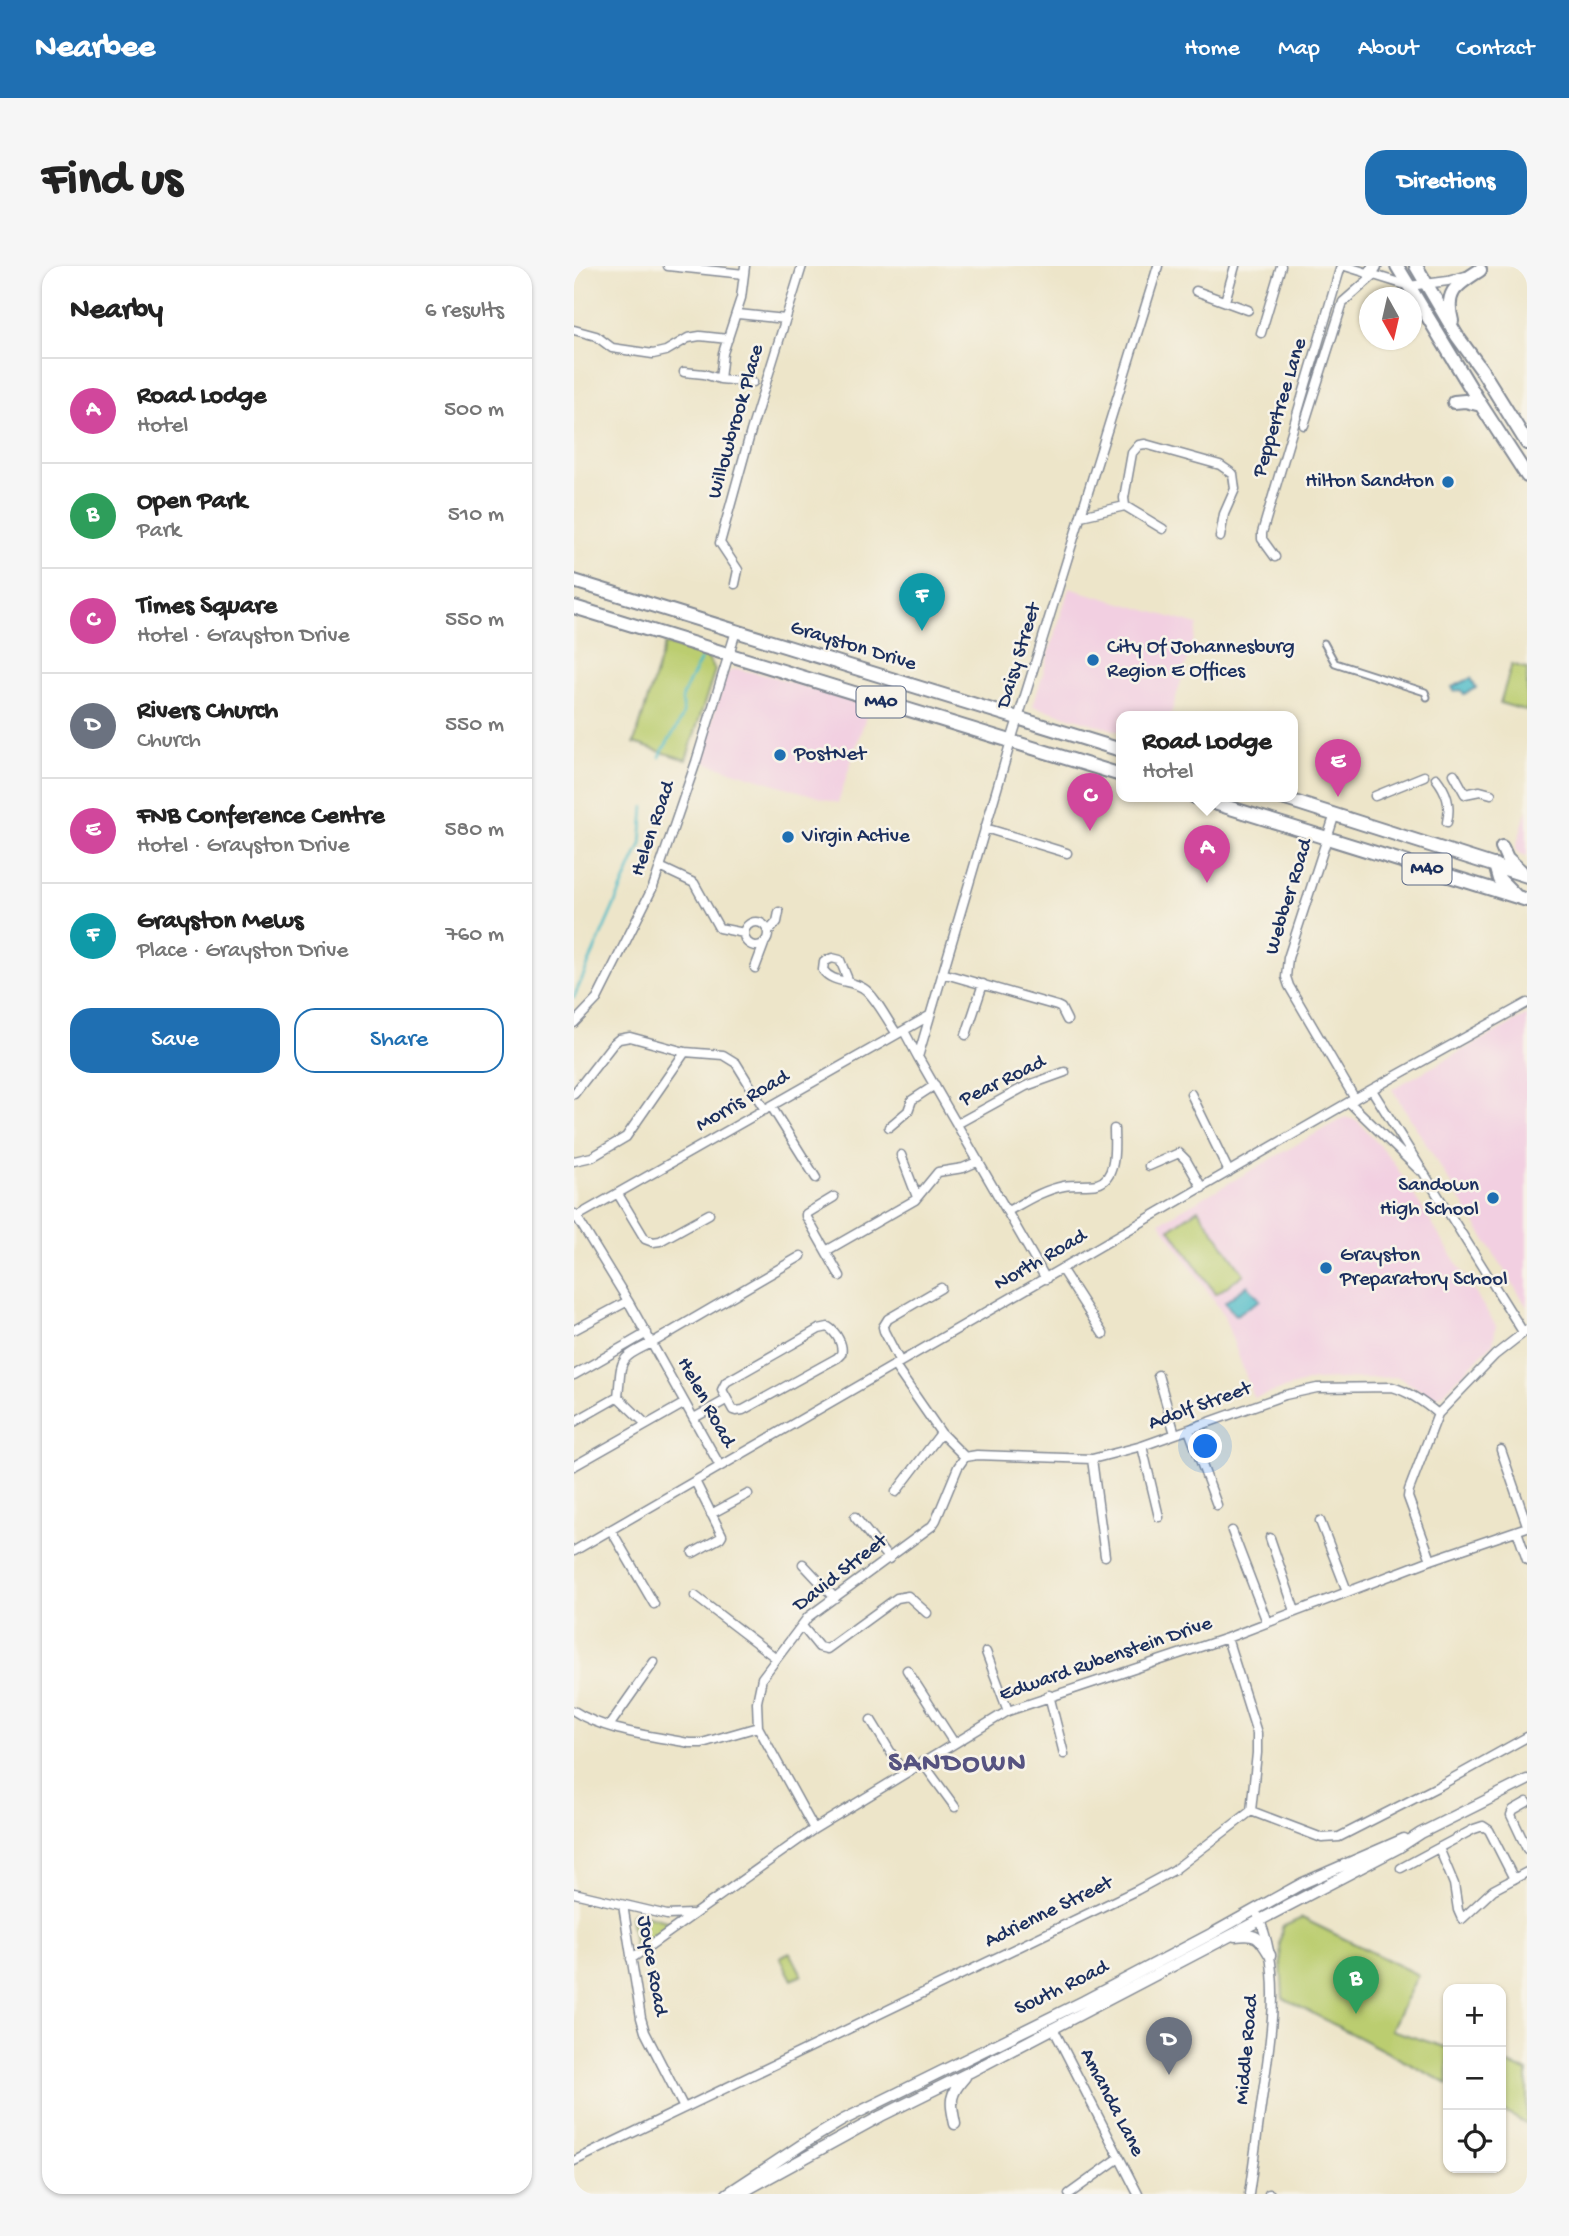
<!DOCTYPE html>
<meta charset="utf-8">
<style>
:root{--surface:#fff;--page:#f6f6f6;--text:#222;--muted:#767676;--line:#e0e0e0;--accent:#1f6fb2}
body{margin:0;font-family:"Gochi Hand",sans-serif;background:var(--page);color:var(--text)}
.controls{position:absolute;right:21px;bottom:21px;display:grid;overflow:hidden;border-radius:14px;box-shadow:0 2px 5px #0004}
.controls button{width:63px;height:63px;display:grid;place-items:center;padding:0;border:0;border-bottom:2px solid var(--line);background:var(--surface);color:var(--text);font:35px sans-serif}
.compass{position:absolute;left:785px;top:21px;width:63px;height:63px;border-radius:50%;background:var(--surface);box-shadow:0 2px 5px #0004;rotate:172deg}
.you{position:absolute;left:632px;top:1181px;width:24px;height:24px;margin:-18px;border:5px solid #fff;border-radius:50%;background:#1a73e8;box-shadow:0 0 0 10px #1a73e833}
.badge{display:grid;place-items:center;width:46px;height:46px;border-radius:50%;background:var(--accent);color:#fff;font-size:23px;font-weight:700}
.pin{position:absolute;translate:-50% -58px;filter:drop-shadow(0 2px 4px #0008)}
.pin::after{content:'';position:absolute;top:37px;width:24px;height:21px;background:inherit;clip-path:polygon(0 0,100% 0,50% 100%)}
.popup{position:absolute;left:542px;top:445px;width:182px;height:91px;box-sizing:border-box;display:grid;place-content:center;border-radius:14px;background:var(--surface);filter:drop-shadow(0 2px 5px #0005);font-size:23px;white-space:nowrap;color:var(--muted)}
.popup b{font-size:26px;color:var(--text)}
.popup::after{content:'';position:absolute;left:50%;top:100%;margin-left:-14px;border:14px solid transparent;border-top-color:var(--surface)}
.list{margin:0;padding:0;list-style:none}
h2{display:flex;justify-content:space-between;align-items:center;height:91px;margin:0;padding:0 28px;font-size:30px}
h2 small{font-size:23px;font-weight:400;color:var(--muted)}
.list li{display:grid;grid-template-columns:46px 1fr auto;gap:21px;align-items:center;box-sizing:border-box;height:105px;padding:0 28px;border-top:2px solid var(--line)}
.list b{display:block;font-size:26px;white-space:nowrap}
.list p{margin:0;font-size:23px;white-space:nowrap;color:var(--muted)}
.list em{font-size:23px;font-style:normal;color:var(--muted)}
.actions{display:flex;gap:14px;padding:21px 28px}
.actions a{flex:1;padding:16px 0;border:2px solid var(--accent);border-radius:21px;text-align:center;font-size:24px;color:var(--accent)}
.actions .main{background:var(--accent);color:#fff}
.icon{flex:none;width:38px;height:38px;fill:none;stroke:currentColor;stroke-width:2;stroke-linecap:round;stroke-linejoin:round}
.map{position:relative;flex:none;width:953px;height:1928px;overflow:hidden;border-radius:21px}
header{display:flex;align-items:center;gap:42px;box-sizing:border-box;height:98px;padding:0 35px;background:var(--accent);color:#fff}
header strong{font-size:33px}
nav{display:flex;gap:38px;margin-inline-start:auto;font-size:24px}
.intro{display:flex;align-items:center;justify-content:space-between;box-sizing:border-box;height:168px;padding:0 42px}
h1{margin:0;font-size:49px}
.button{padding:18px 32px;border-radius:21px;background:var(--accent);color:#fff;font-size:24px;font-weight:700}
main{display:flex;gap:42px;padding:0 42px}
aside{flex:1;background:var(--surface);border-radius:21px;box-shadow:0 2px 5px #0004}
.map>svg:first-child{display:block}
.built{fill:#f2cfe1}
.green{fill:#bbcd70;stroke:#6b7e67;stroke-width:2}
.water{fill:#4fbcc8;stroke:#357693;stroke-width:2}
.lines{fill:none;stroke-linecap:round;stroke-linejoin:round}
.stream{stroke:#4fbcc8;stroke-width:2.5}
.pedestrian-casing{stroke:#848a94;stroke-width:9}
.minor-casing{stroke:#848a94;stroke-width:11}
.tertiary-casing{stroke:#848a94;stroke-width:13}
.primary-casing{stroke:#848a94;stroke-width:16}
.pedestrian{stroke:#fff;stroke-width:5}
.minor{stroke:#fff;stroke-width:8}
.tertiary{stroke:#fff;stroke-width:10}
.primary{stroke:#fff;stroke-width:12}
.poi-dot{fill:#1f6fb2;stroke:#f7f3e8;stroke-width:2.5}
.labels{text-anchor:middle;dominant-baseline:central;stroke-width:5;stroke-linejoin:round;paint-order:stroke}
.shield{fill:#f7f3e8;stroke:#5d6a87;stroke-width:2}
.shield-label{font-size:19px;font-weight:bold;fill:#1b2f5e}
.street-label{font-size:21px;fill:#1b2f5e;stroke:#f7f3e8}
.poi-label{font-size:21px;fill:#1b2f5e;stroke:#f7f3e8;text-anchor:start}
.district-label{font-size:28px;font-weight:bold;letter-spacing:2px;fill:#565380;stroke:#f7f3e8}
</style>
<header>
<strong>Nearbee</strong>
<nav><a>Home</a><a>Map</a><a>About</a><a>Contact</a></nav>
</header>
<div class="intro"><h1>Find us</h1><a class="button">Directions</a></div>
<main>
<aside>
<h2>Nearby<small>6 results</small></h2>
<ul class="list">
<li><span class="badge" style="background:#d1479c">A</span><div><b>Road Lodge</b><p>Hotel</p></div><em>500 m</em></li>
<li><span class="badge" style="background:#2e9e5b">B</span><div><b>Open Park</b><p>Park</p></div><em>510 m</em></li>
<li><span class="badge" style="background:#d1479c">C</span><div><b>Times Square</b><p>Hotel · Grayston Drive</p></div><em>550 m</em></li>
<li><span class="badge" style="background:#6b7280">D</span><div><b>Rivers Church</b><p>Church</p></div><em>550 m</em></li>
<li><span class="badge" style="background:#d1479c">E</span><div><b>FNB Conference Centre</b><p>Hotel · Grayston Drive</p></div><em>580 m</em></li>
<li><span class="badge" style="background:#0f9aa8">F</span><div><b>Grayston Mews</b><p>Place · Grayston Drive</p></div><em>760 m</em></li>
</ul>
<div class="actions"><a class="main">Save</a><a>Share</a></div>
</aside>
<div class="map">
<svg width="953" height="1928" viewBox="0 0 953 1928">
<rect width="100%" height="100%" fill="#f7f3e8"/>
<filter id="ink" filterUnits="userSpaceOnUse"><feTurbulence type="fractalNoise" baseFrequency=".0143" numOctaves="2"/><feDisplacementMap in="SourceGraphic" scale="14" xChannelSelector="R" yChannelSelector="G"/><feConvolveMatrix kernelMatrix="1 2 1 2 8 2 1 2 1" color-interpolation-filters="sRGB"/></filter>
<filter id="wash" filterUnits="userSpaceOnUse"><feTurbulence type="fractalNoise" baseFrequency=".00686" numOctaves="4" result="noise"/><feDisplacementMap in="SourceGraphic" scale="28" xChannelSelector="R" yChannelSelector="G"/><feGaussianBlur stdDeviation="1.57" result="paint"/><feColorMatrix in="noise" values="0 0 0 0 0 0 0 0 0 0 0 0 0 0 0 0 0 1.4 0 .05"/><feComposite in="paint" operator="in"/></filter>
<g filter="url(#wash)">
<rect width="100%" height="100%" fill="#ede5c9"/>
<path class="built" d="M495,322L624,359L596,451H547V466L459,440Z
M164,403L200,411L295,441L264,537L126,495L152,409L157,404Z
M953,543V590L944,587L942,581Z
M953,749V1041L818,823Z
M771,851L784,855L818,894L922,1060L919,1077L868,1129L858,1131L824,1111L740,1114L680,1132L649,1048L586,956Z"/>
<path class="green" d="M91,378L133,391L141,404L112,494L60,477Z
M938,398L953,403V445L926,437Z
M624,943L670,1008L642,1028L596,963Z
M59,1646L100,1657V1658L64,1683L60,1679L56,1650Z
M728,1652L844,1709L817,1764L874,1782V1818L709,1732L706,1678L708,1661Z
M216,1686L228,1709L218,1714L206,1691Z
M927,1797L953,1805V1858L927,1844Z"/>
<path class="water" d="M897,412L902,422L890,428L887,424L880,425L878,421Z
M674,1019L686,1034L662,1049L660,1048L651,1036Z"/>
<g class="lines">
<path class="stream" d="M86,491C91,476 103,465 108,451C111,444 108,440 108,434C109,424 123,402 127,393
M0,731L67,578L70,541"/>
</g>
</g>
<g filter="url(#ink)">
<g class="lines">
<defs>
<path id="pedestrian" d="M750,377L761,397L851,426L853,431"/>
<path id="minor" d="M94,0L170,8
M771,0L835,20L874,15L891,10
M622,25L674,44
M651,35L661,0
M164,48L212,53
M0,64L22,70L38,82L79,88L92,85L114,72L126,70L154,73
M687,67L707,0
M110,106L130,108L146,113L179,116
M146,113L149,87L167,32L171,0
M730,159L769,36L800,9
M551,240L550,232L558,187L565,179L571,178L646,199L659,208L661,223L650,248L646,271
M551,240L589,263
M507,250L551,240
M701,291L688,273V267L767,0
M161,318L164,304L146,277L177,165L228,0
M880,508L891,528L906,525L917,528
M862,512C873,526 877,539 873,556
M801,530L850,510
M761,548L714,692L712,711L715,720L781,833
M411,562L493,587
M86,601L120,617L145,662L170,667
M170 668a12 12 0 1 1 24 0a12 12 0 1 1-24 0Z
M194,666L203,656L205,646
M181,702L190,678
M368,707L483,740L487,742L493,754
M275,716L266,694L258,692L250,696L249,704C258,717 277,714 289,722C301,729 314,756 323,768
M0,757L23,733L79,621L122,496L162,365
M330,765L344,791
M392,769L409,718
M798,824L949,1066
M0,828L39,778L45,773L56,771L111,786L149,789L162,797L191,844
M617,828L655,906
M775,836L845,904
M197,840L242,912
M383,858L452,820L491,806
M315,861L334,845L338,834L361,819
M327,889L343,931
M0,895L18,891L52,871L111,786
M575,900L605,887L612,894L628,922
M44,928L71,973L79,976L86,975L135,948
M260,931L232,948V950L266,1010
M434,945C452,935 469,924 490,920C501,918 513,920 523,918C544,913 540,878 540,863
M1,948L54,1035L146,1200
M0,952L355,750
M252,985L341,934L364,906L389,902L405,895
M488,1004L529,1068
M472,1013L344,791L437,475L584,0
M254,1061C262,1066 270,1079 267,1088L263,1092L169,1144L162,1145L159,1144L148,1124L152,1116L245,1063Z
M0,1064L54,1035
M326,1096L310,1065L309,1061L314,1053L367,1022
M0,1109L73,1067
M584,1109L601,1168
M44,1131C48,1095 42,1093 78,1077L227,990
M44,1131L72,1158
M120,1152L152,1134
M0,1156L44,1131
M615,1164L643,1239
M568,1180L585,1251
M927,1184L953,1259
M391,1191L403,1189L518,1193L568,1180L711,1129L743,1122L818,1121C836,1126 851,1137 864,1148
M518,1193L531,1290
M0,1200L111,1137
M322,1226L367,1167
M137,1248L174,1228
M281,1251L315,1293
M746,1255L773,1325
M37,1264L80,1338
M658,1265L693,1356
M943,1265L953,1294
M696,1272L721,1345
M0,1285L775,836L953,737
M119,1287L146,1272L148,1269L121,1215
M857,1294L834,1231L835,1224L864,1148L921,1089L953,1064
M229,1298L261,1332
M121,1330L202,1392
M228,1360L245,1381L253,1383L323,1332L334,1330L353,1347
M653,1372L683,1467V1487L677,1545
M412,1386L434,1445
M333,1404L380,1477
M475,1429L490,1488
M0,1445C30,1465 79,1470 115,1477H128L184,1461
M297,1454L330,1508
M35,1460L80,1396
M348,1496L381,1541
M953,1536L939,1544L937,1549L953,1583
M677,1545L748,1572L765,1571L863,1521L953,1471
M240,1563L184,1461L183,1436L188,1412L234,1351L358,1260L362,1254L384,1201L391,1191L367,1167L320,1099
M865,1582L880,1618L884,1644L888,1653L919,1624L953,1606
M827,1602L900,1563L909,1560L915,1564L940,1613
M0,1627L93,1649L117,1648
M49,1639L67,1752L71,1766L110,1842
M57,1693L240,1563L434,1445L653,1372L857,1294L953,1261
M479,1762L564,1928
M0,1895L563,1624L600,1604L677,1545
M495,1928L545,1892
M675,1928C680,1894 684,1860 689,1826C697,1769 709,1705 684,1650
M695,1928H696"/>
<path id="tertiary" d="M661,1670C683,1667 685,1671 696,1689
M381,1858C376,1834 375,1829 391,1811
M153,1928L229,1878L269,1854L510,1735L641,1666L729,1617L830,1573
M165,1928L307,1850L396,1806L824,1582L847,1567L953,1514"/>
<path id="primary" d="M823,0L907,139L953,210
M842,0L883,70L907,103L953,177
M796,8L801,0
M878,55C870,25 883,19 906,4
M880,136L891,135L907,139
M0,315L547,484
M0,341L547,509
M621,531L953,634
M705,531L953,610
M928,581L933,592L947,605
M921,599L925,613L942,630"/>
</defs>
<use href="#pedestrian" class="pedestrian-casing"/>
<use href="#minor" class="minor-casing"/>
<use href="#tertiary" class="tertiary-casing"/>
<use href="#primary" class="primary-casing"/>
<use href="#pedestrian" class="pedestrian"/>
<use href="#minor" class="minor"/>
<use href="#tertiary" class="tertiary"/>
<use href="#primary" class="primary"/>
</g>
</g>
<g class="poi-dot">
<circle cx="874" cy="216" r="7"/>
<circle cx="519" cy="394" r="7"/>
<circle cx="206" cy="489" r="7"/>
<circle cx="214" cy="571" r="7"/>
<circle cx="919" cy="932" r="7"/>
<circle cx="752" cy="1002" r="7"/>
</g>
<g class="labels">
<g class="shield">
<rect x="282.5" y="420.5" width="49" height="31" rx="5"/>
<rect x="828.5" y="587.5" width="49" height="31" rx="5"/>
</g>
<g class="shield-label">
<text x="307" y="436">M40</text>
<text x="853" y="603">M40</text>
</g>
<g class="street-label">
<text transform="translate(707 142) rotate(-73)">Peppertree Lane</text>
<text transform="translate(163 156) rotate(-74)">Willowbrook Place</text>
<text transform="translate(279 381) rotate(17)">Grayston Drive</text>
<text transform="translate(446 390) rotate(-73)">Daisy Street</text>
<text transform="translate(80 563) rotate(-71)">Helen Road</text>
<text transform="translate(716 631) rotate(-73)">Webber Road</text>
<text transform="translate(429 816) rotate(-26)">Pear Road</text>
<text transform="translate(169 836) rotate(-30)">Morris Road</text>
<text transform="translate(467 995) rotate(-30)">North Road</text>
<text transform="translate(131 1137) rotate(61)">Helen Road</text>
<text transform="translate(626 1141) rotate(-20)">Adolf Street</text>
<text transform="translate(267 1308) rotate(-38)">David Street</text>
<text transform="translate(532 1394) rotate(-19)">Edward Rubenstein Drive</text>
<text transform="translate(475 1647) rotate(-26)">Adrienne Street</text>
<text transform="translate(77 1700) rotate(80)">Joyce Road</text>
<text transform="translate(488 1723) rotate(-26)">South Road</text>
<text transform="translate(674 1784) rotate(-85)">Middle Road</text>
<text transform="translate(537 1837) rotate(63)">Amanda Lane</text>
</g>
<g class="poi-label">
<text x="860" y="216" text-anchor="end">Hilton Sandton</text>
<text x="533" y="382">City Of Johannesburg<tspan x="533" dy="24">Region E Offices</tspan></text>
<text x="220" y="489">PostNet</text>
<text x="228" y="571">Virgin Active</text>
<text x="905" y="920" text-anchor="end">Sandown<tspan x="905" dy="24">High School</tspan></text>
<text x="766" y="990">Grayston<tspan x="766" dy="24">Preparatory School</tspan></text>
</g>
<g class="district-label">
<text x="384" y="1498">SANDOWN</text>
</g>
</g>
</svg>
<div class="controls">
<button>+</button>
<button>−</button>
<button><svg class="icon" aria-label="locate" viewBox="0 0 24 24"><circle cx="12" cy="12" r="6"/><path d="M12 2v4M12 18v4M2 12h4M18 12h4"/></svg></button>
</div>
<svg class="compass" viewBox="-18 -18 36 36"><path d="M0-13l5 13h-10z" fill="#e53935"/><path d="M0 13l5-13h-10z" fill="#767676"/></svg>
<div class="you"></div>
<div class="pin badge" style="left:633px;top:617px;background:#d1479c">A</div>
<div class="popup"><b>Road Lodge</b>Hotel</div>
<div class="pin badge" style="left:782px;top:1748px;background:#2e9e5b">B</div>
<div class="pin badge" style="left:516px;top:565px;background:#d1479c">C</div>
<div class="pin badge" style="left:595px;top:1809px;background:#6b7280">D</div>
<div class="pin badge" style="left:764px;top:531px;background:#d1479c">E</div>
<div class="pin badge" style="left:348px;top:365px;background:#0f9aa8">F</div>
</div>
</main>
